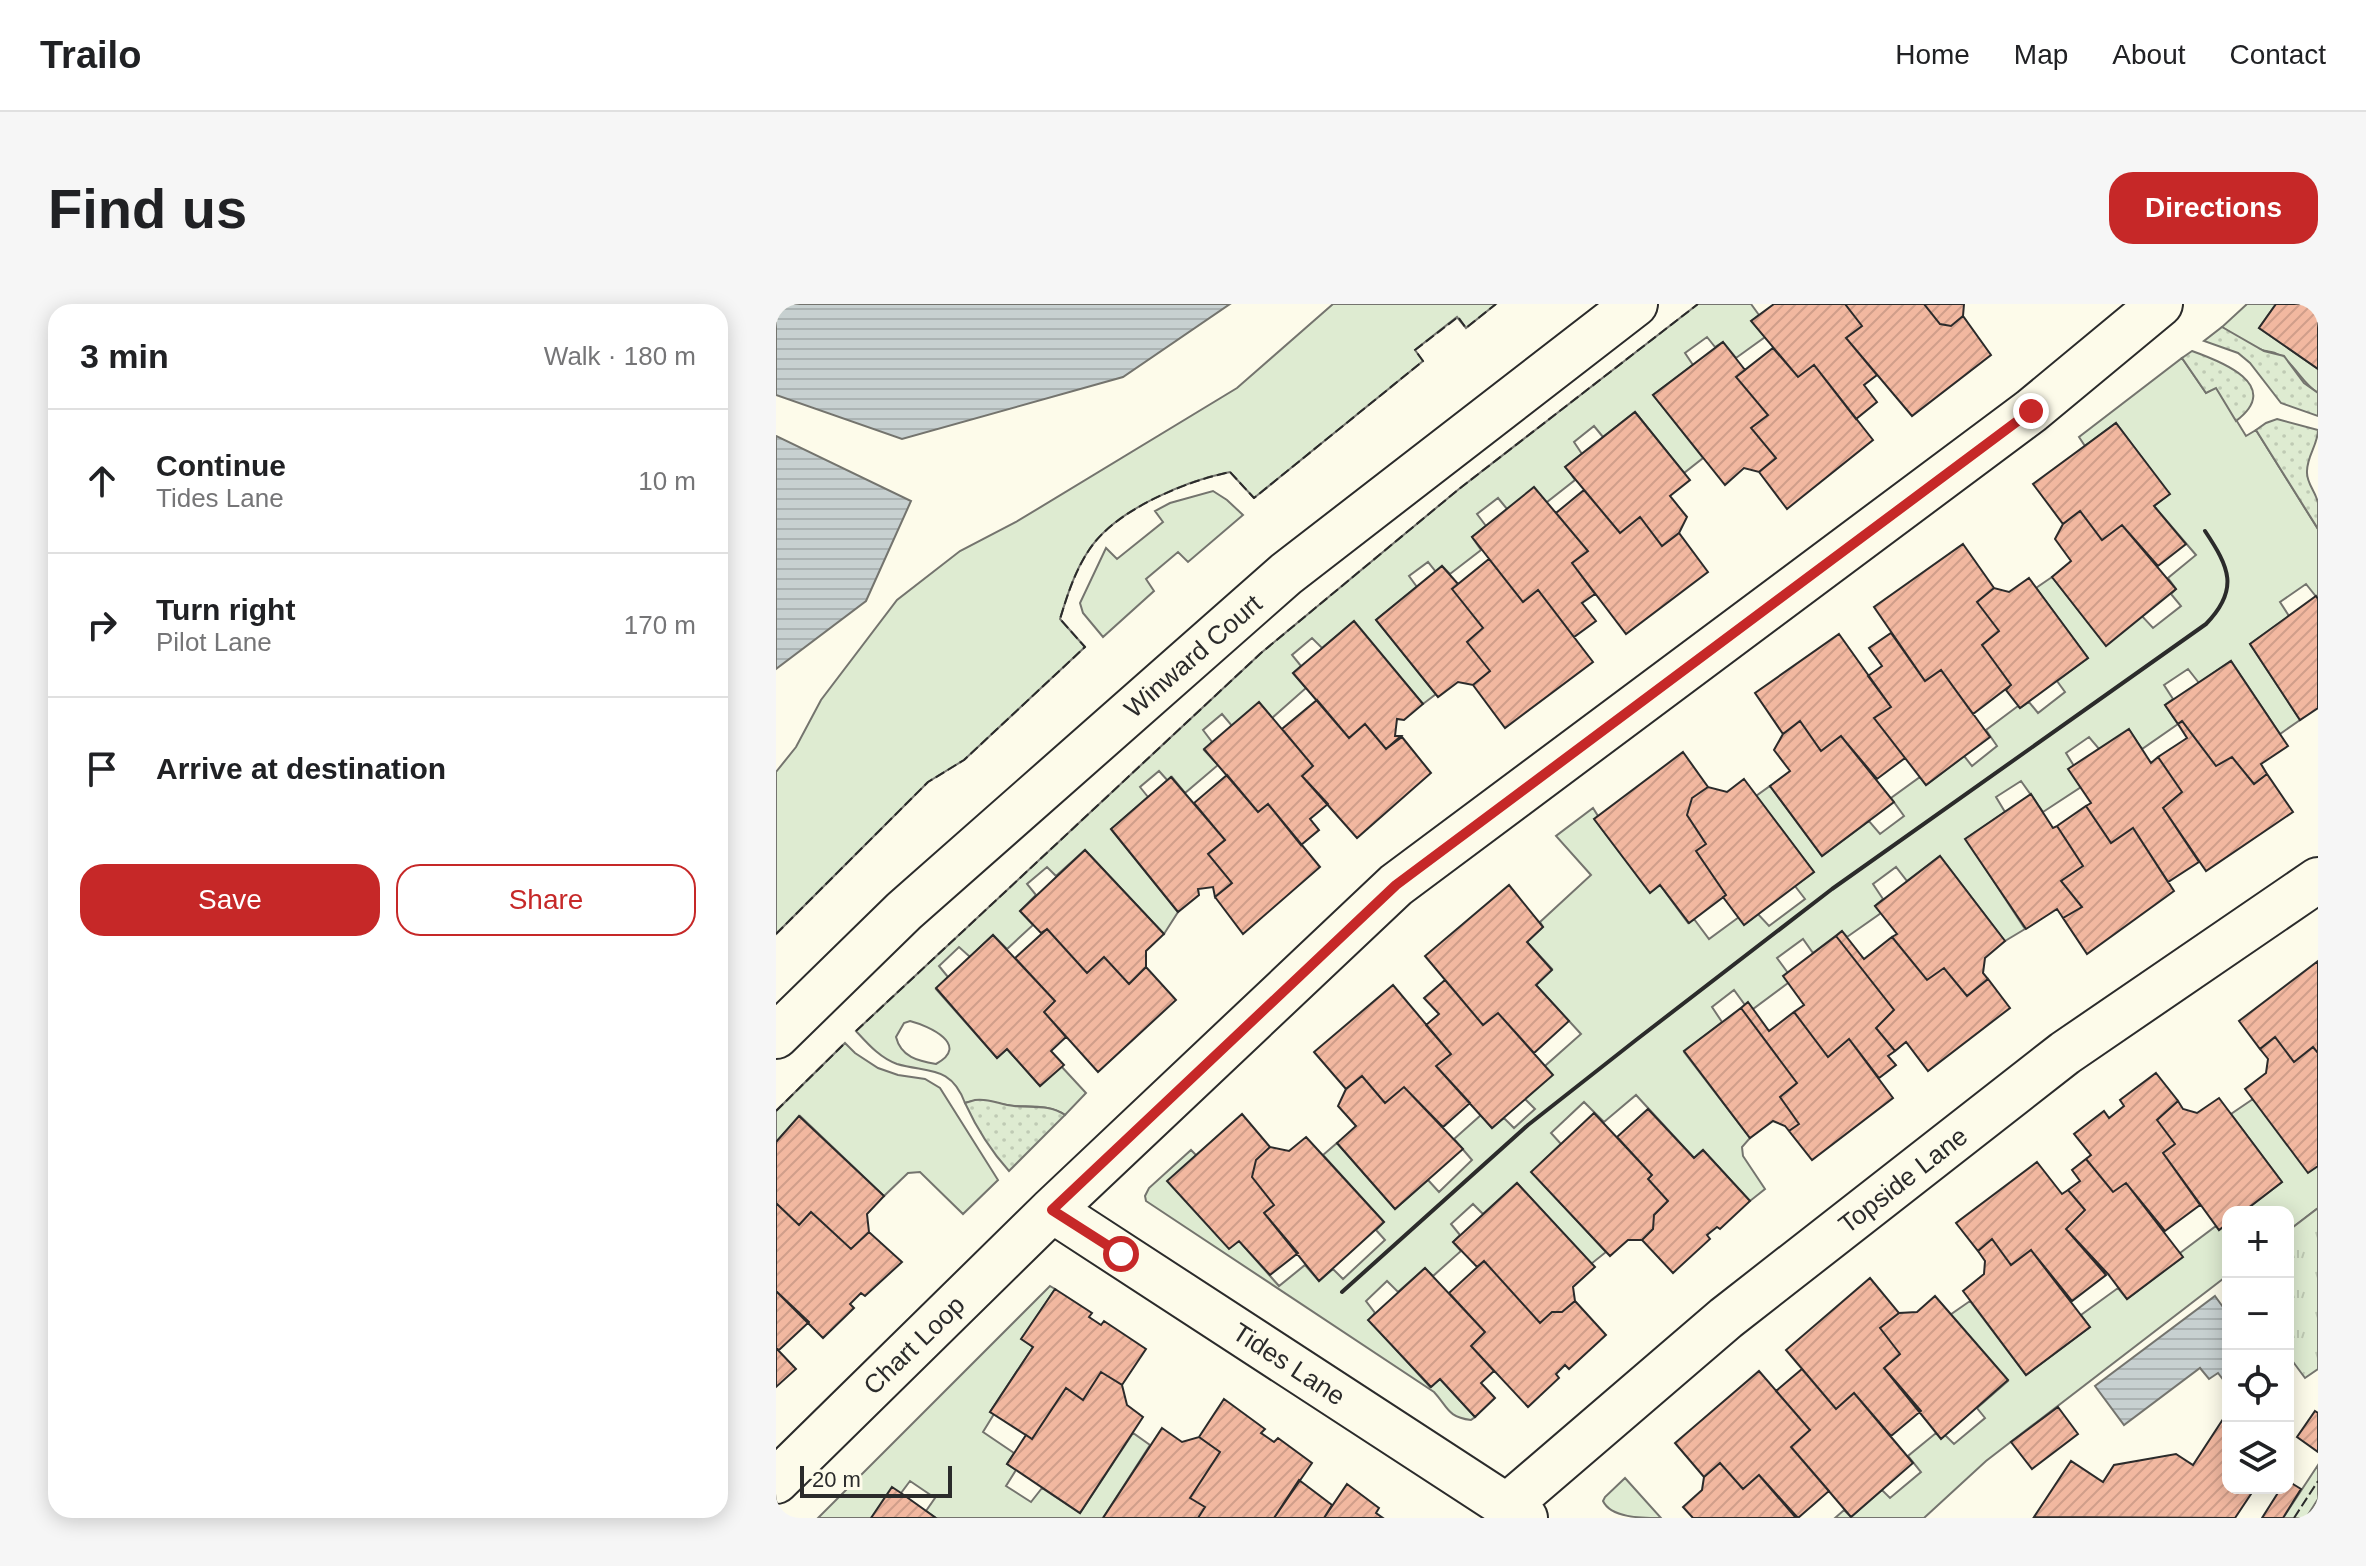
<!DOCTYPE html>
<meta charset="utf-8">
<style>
:root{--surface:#fff;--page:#f6f6f6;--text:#202124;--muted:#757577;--line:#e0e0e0;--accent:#c62828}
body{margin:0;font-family:Arial,sans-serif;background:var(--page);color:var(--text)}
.controls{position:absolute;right:24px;bottom:24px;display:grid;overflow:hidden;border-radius:16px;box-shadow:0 4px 20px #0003}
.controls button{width:72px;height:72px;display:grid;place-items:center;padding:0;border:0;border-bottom:2px solid var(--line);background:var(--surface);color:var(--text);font:40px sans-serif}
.scale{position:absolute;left:24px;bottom:20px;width:152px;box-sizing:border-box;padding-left:8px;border:4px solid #2b2b2b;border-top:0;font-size:22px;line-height:28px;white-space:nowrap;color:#2b2b2b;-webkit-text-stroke:6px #fdfbea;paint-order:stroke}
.stop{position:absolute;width:24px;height:24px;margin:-18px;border:6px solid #c62828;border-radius:50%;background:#fff}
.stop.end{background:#c62828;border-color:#fff;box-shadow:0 2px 8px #0008}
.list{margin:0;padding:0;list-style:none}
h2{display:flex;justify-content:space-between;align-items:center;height:104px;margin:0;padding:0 32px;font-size:34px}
h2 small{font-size:26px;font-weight:400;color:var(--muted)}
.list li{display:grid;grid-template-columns:52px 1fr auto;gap:24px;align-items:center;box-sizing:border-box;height:144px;padding:0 32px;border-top:2px solid var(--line)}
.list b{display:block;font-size:30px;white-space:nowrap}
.list p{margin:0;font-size:26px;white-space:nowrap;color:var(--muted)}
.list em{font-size:26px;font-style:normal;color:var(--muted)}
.actions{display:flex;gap:16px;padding:24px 32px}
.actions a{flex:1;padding:18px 0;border:2px solid var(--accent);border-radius:24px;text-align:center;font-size:28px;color:var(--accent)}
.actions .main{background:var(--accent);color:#fff}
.icon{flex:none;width:44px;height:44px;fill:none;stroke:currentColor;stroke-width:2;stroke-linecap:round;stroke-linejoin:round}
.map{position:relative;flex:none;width:1542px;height:1214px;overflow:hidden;border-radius:24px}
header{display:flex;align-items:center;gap:48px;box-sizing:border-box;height:112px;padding:0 40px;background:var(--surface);border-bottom:2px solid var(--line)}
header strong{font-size:38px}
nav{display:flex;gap:44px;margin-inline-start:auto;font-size:28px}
.intro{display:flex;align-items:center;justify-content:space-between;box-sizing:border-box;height:192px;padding:0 48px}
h1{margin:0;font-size:56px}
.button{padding:20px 36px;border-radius:24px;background:var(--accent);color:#fff;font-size:28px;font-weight:700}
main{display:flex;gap:48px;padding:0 48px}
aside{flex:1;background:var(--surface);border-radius:24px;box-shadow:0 4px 20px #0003}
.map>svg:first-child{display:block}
.grass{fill:#deebd1;stroke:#74746e;stroke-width:2;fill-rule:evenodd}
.park{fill:url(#park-tufts);stroke:#74746e;stroke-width:2}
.garden{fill:url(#garden-dots);stroke:#74746e;stroke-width:2}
.water{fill:url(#water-rules);stroke:#74746e;stroke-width:2}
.building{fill:url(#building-hatch);stroke:#2b2b2b;stroke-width:2}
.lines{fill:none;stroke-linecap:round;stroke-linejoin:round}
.minor-casing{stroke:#2b2b2b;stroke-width:48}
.minor{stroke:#fdfbea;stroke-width:44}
.fence{stroke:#2b2b2b;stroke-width:2;stroke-dasharray:10 4;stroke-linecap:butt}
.wall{stroke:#2b2b2b;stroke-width:4}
.route{stroke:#c62828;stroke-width:10}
.labels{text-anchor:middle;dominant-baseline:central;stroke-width:6;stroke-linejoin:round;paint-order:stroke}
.street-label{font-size:26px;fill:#2b2b2b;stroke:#fdfbea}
</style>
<header>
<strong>Trailo</strong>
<nav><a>Home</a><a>Map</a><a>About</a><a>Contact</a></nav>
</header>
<div class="intro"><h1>Find us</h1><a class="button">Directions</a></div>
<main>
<aside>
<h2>3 min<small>Walk · 180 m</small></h2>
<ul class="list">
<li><svg class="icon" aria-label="ahead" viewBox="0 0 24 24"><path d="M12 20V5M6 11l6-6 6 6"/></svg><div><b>Continue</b><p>Tides Lane</p></div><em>10 m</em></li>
<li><svg class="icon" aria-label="right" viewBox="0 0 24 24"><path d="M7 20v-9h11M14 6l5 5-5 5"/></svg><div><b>Turn right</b><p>Pilot Lane</p></div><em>170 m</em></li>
<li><svg class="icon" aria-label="arrive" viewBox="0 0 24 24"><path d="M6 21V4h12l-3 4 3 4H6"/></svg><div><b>Arrive at destination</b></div></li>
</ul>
<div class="actions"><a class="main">Save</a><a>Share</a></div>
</aside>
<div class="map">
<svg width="1542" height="1214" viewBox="0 0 1542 1214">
<defs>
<pattern id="park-tufts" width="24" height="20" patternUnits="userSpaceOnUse" patternTransform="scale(2)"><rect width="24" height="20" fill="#deebd1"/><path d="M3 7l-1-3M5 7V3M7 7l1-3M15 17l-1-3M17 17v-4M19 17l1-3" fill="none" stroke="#bfcab4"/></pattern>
<pattern id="garden-dots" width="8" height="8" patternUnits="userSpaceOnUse" patternTransform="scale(2)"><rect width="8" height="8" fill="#deebd1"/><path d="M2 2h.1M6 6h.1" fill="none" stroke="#bfcab4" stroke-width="1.8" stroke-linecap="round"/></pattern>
<pattern id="water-rules" width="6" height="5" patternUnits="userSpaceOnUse" patternTransform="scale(2)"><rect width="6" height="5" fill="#c7d0d0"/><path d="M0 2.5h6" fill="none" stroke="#abb3b3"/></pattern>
<pattern id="building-hatch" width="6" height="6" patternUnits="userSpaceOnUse" patternTransform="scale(2)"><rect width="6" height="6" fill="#f2b8a0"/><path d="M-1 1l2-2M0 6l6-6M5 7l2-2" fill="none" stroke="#d09e8a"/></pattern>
</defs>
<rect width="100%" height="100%" fill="#fdfbea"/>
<path class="grass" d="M557,0H720L690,24L681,13L639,46L647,57L478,194L454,168C409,177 339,206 313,246C299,266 291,292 284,315L309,343L188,456L152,478L0,630V468L20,443L45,396L121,296L184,247L240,218L461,84Z
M922,0H975L983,11L976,17L989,33L960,54L947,38L939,43L931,33L909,49L917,61L877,91L927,154L908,169L859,108L827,133L818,122L798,138L806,150L790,163L799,176L771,198L731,205L722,194L701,210L710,222L696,233L705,246L674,270L666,262L660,268L652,258L633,272L641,283L600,316L660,390L647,400L577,318L546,344L536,334L516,351L525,362L517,369L530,384L496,414L456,422L446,410L427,426L436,438L428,446L442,461L409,489L396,473L392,477L383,467L364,483L372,493L335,525L402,608L388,630L309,546L280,572L271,563L251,580L260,591L244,607L257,621L231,645L217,631L194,653L183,643L163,662L172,673L160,685L221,754L231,745L264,782L285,762L310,789L289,811C274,801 257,803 239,802C219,801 211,792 189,799C175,761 152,769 121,760C104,754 92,740 80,727L485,349L683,185ZM134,717C153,722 195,741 160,760C142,757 125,753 120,733L128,719Z
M1471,0H1500L1483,24L1542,65V89C1525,79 1518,57 1499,49C1495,47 1490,48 1486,46C1472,41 1458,31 1446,23Z
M1406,54L1430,89L1440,83L1470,132L1480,126L1542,225V295L1530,280L1504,298L1513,312L1474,340L1524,416L1504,430L1455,357L1423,379L1412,365L1388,381L1397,395L1389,401L1402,420L1366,445L1353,426L1323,445L1313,433L1290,449L1298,462L1305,483L1267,508L1245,477L1220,493L1229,508L1190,535L1249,625L1229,637L1164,552L1131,577L1120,563L1097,580L1107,595L1099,602L1105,609L1071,633L1066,627L1037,649L1027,635L1001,654L1012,669V679L977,705L969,701L958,686L936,703L946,718L908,748L974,834L966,843L967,852L989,885L974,897L927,846L918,854L860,791L828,818L808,798L775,829L785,840L756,868L830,948L815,960L741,879L707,910L697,900L675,920L684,931L677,938L685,947L657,972L649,964L622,988L611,977L590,997L599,1009L593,1016L654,1083L664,1075L699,1113L695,1116C671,1113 672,1103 658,1088L370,897L369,892L373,884L415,846L420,851L453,944L463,937L503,982L529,961L543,977L557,965L567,975L609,936L600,926L608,918L547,851L561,839L619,905L652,876L663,888L696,856L678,835L705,811L716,824L728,814L738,824L759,805L749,795L769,762L805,730L760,681L776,665L751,638L767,623L764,618L815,571L780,532L817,504L822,512L819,516L874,588L884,581L912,619L918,615L933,635L963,613L969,620L982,610L993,622L1029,595L1019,582L1038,568L980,492L994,482L1046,552L1093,517L1104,530L1128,512L1115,494L1144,473L1150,481L1188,452L1196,462L1221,442L1210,426L1242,402L1244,404L1253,398L1262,409L1289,388L1281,377L1312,354L1260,284L1276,273L1330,341L1366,312L1377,324L1405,302L1395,290L1400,285L1392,274L1420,251L1378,202L1393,190L1340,119L1309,142L1303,133Z
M437,187L451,196L467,211L412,258L402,248L370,275L378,287L327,333L307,309L304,299L330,244L341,255L387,218L379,207L394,199Z
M69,739L79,749L102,764L122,771L149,775L164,784L222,876L187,910L144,868L132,869L108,892L24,812L0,838V807Z
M1477,795L1542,862V904L1512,927V908H1467L1506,878L1455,810Z
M1452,919V971L1210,1157L1148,1214H1059L1068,1206L1075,1213L1106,1186L1114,1194L1145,1168L1132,1152L1160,1129L1165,1134L1169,1131L1178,1140L1209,1114L1201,1104L1232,1077L1174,1011L1194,997L1250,1071L1314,1023L1305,1011L1342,984L1351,995L1406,953L1404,949L1440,922L1443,926Z
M274,982L279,985L246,1035L257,1043L214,1108L218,1110L207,1128L238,1149L231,1160L240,1166L230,1182L255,1198L266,1184L304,1209L357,1129L374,1141L327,1214H160L150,1207L159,1194L134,1177L125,1189L95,1214H42Z
M1542,1161V1195L1530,1214H1507Z
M849,1174L885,1214C865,1214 835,1214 827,1197L829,1193Z"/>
<path class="park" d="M1542,904V1065L1529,1074L1512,1051V927Z"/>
<path class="garden" d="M1446,23L1488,47L1508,52L1528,79L1542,89V112L1505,99L1474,59L1462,49L1428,37Z
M1416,47C1444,57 1508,81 1460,117L1440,84L1430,89L1406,54Z
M1501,115L1542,126C1542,141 1530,153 1531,169C1531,180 1540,188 1542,199C1542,207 1542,217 1542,225L1480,126L1490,119Z
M199,796C214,794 224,801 238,802C256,804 273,800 289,811L233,867C214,846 201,825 189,799Z"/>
<path class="water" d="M0,0H454L347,73L126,135L0,91Z
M0,132L135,197L90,297L0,365Z
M1439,992L1452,1010V1082L1442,1069L1433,1075L1424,1064L1348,1121L1319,1082Z"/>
<path class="building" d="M998,0H1069L1086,22L1070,34L1101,71L1088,81L1101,98L1080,115L1038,61L1022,73L975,17Z
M1069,0H1148L1164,20L1175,22L1187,12L1215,51L1136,112L1070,34L1086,22Z
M1148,0H1188L1187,12L1175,22L1164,20Z
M1500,0H1542V65L1483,24Z
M947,38L969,66L960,73L992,111L975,124L1000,154L983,168L968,164L949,181L877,91Z
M997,44L1022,73L1038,61L1097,136L1011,205L983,168L1000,154L975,124L992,111L960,73Z
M859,108L914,176L894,192L911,213L903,229L886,242L864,213L844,229L789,163Z
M1340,119L1394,190L1378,202L1410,240L1382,262L1346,221L1326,236L1304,207L1287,220L1257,180Z
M758,183L812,247L796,259L819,290L806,299L820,317L798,333L762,286L747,298L696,233Z
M808,186L844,229L864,213L886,242L903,229L932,268L850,330L796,259L812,247L780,209Z
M1304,207L1326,236L1346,221L1400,285L1330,342L1276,273L1295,257L1279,235L1287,220Z
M1187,240L1218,284L1201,298L1223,327L1206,341L1235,381L1197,410L1165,366L1149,377L1098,303Z
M713,255L747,298L762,286L817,358L729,424L697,381L714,367L691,338L707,324L676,285Z
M666,262L682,280L676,285L707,324L691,338L714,367L697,381L682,378L662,393L600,316Z
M1253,274L1312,354L1244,404L1230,386L1235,381L1206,341L1223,327L1201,298L1218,284L1233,288Z
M1540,292L1542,295V404L1524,416L1474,340Z
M578,317L647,400L628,416L621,415L619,432H625L610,445L589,420L573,434L517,369Z
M1115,329L1149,377L1165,366L1214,433L1150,481L1098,414L1115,403L1092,372L1106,362L1093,344Z
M1063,330L1115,403L1098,414L1129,454L1101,475L1065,432L1045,447L1024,417L1007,430L979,389Z
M1455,357L1512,442L1485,460L1491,470L1478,480L1456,453L1440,462L1406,417L1402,420L1389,401Z
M541,396L573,434L589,420L610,445L626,433L655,469L581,534L526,472L537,462L506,425Z
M483,398L537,462L526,472L552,500L534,515L543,526L525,541L492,500L482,508L428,445Z
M1024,417L1045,447L1065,432L1118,498L1046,552L994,482L1014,467L998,446L1007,430Z
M1406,417L1440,462L1456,453L1478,480L1491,470L1517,508L1430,567L1387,504L1406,488L1382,453L1411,434L1402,420Z
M1353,425L1375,459L1382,453L1406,488L1387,504L1423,558L1392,578L1357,524L1335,539L1310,502L1315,499L1292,465Z
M907,448L932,483L916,494L911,511L930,540L920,547L950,591L913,619L884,581L874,589L818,515Z
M451,471L482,508L492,500L544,563L467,630L439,593L456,579L432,550L449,536L418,499Z
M395,473L449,536L432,550L456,579L439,593L437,583L422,585L423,591L402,608L335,525Z
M968,475L1038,568L968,621L947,593L950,591L920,547L930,540L911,511L916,494L932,483L951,488Z
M1255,490L1277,524L1281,522L1307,562L1285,577L1306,603L1287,614L1281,605L1250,625L1189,535Z
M1310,502L1335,539L1357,524L1398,587L1311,650L1287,614L1306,603L1285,577L1307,562L1281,522Z
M309,546L388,630L370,647V663L353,680L328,653L311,669L271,625L265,629L244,607Z
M1164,552L1229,637L1209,654L1207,669L1212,675L1191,692L1168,664L1151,676L1116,633L1121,630L1099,602Z
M733,581L767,623L751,638L776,666L760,681L793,717L758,749L722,709L707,721L649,652Z
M271,625L311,669L328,653L353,680L370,663L400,696L322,768L268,708L279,697L239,654Z
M1066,627L1088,655L1116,633L1151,676L1168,664L1191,692L1212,675L1234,704L1152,767L1130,738L1119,747L1100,724L1118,706L1060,632Z
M217,631L279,697L268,708L290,733L275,747L288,761L264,782L231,745L221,754L160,684Z
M1060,632L1118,706L1100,724L1119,747L1112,752L1120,761L1103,774L1073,735L1052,753L1018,708L1028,701L1007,672Z
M1542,657V749L1537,743L1518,758L1499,733L1484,745L1463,717Z
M669,676L707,721L722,709L777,771L716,824L660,762L675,750L650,721L663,710L648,694Z
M617,681L675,750L660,762L694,799L667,823L628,783L609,799L586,772L570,785L538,748Z
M972,698L993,727L1018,708L1052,753L1073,735L1117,794L1036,856L1013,827L1023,820L1004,793L1021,779L965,704Z
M965,704L1021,779L1004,793L1023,820L1013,827L1009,822L997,817L974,834L908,747Z
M1499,733L1518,758L1537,743L1542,749V862L1532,869L1469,785L1490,769L1492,755L1484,745Z
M1380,769L1402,797L1381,816L1399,840L1387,849L1424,901L1389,927L1350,879L1337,888L1310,855L1315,851L1298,830L1328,807L1333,814L1348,802L1344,796Z
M586,772L609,799L628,783L687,845L619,905L561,839L580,822L562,802L570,785Z
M1443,794L1506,878L1467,908H1452V919L1443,926L1387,849L1399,840L1381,816L1402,797L1407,805L1421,809Z
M872,805L918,854L927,846L974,897L944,925L941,923L931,931L934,935L897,969L866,936L877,925L878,911L892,897L872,875L876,871L841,833Z
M818,809L876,871L872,875L892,897L878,911L877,925L866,936H852L834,952L755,868Z
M466,810L494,843L480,856L476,873L498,901L488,909L522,949L494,971L463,937L453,945L391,877Z
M23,812L108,892L91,910L93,928L75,945L35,908L23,921L0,899V838Z
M530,833L608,918L543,977L488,909L498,901L476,873L480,856L494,843L513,847Z
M1310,855L1337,888L1350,879L1407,953L1351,995L1332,970L1290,925L1309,906L1292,886L1304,877L1296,866Z
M1261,858L1286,890L1292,886L1309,906L1290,925L1330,971L1296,997L1255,946L1235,961L1216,935L1202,947L1180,919Z
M741,879L819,963L797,983L799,997L786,1008H776L764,1019L708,957L701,963L677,938Z
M0,899L23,921L35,908L75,945L93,928L126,958L89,992L85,989L74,1000L78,1004L47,1034L0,987Z
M1216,935L1235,961L1255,946L1314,1023L1250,1071L1187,987L1208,970L1209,957L1202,947Z
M708,957L764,1019L776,1008H786L799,997L830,1031L793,1065L789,1061L780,1070L783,1074L752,1103L695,1042L709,1028L673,989Z
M649,964L709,1028L695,1042L718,1067L705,1079L719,1094L699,1113L664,1075L655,1083L592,1016Z
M1094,974L1123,1009L1104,1024L1124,1050L1108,1064L1145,1107L1115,1132L1078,1089L1060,1105L1010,1046Z
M279,985L316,1009L313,1013L325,1021L328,1017L370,1045L346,1081L325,1068L307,1096L290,1084L256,1135L214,1108L257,1043L245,1035Z
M0,987L33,1018L3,1046L0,1044Z
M1159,992L1232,1076L1165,1135L1108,1064L1124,1050L1104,1024L1123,1009L1141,1008Z
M0,1044L20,1065L0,1083Z
M1026,1065L1060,1105L1078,1089L1137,1159L1075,1213L1015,1143L1034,1126L1000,1087Z
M983,1067L1034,1126L1015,1143L1053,1187L1022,1214L983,1171L967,1185L944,1159L928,1173L899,1139Z
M325,1068L346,1081L351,1101L367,1113L304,1209L231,1160L250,1131L256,1135L290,1084L307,1096Z
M448,1095L489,1125L485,1129L498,1138L502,1134L536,1159L498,1214H422L429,1203L414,1194L444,1148L423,1133Z
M1282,1103L1302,1130L1256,1165L1235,1138Z
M1539,1107L1542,1109V1148L1521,1133Z
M1451,1109L1452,1184H1479L1459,1214L1258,1213L1295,1157L1327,1178L1338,1161L1400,1150L1417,1161Z
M386,1124L406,1138L423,1133L444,1148L414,1194L429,1203L422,1214H327Z
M944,1159L967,1185L983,1171L1020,1214H917L907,1203L926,1186L928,1173Z
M523,1176L556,1201L548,1214H498Z
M1512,1177L1525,1185L1507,1214H1486L1505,1184H1512Z
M571,1180L603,1204L600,1209L607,1214H548Z
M116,1183L125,1189L160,1214H95Z"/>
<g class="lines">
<defs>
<path id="minor" d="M0,732L128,607L510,270L859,0
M276,906L749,1214
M0,1177L276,906L620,581L1255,107L1384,0
M731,1202L950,1014L1289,749L1542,576"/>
</defs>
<use href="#minor" class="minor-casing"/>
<use href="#minor" class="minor"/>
<path class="fence" d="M0,630L152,478L188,456L309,343L284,315C291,292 299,267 313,246C339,206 408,178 454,168L478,194L647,57L639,46L682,13L690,24L720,0
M80,727L485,349L683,185L922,0
M0,807L69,739
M1518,1214L1542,1177"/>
<path class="wall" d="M566,988L752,821L860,736L1056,585L1430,320C1464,285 1453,263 1429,227"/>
</g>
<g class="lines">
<path class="route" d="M345,950L276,906L620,581L1255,107"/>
</g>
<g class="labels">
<g class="street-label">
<text transform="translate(417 352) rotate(-41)">Winward Court</text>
<text transform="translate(1127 876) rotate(-38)">Topside Lane</text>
<text transform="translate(138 1041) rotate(-44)">Chart Loop</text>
<text transform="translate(513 1060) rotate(33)">Tides Lane</text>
</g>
</g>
</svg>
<div class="controls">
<button>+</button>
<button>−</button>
<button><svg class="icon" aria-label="locate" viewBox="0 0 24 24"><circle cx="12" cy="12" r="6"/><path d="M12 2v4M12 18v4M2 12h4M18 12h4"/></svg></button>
<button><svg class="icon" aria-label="layers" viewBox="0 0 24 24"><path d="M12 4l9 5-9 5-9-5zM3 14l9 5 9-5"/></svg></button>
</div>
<div class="scale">20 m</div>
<div class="stop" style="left:345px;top:950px"></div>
<div class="stop end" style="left:1255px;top:107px"></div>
</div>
</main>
